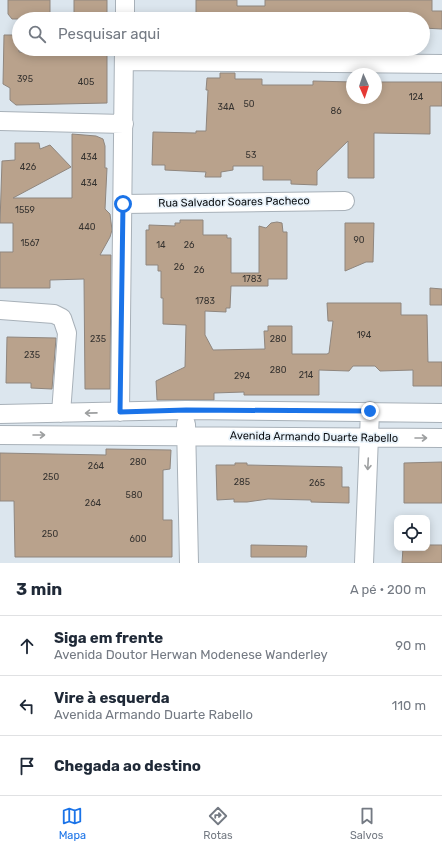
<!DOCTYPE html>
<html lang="pt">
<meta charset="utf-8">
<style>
:root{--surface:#fff;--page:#f2f2f3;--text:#1f2937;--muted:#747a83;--line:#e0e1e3;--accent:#1a73e8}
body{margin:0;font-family:Rubik,sans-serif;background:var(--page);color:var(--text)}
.controls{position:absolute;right:12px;bottom:12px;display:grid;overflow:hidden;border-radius:8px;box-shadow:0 2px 10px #0003}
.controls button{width:36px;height:36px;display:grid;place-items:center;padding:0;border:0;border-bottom:1px solid var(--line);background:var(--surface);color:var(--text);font:20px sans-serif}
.compass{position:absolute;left:346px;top:68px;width:36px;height:36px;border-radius:50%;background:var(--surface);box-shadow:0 2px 10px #0003;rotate:177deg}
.stop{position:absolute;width:12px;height:12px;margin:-9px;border:3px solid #1a73e8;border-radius:50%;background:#fff}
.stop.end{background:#1a73e8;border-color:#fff;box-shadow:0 1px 4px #0008}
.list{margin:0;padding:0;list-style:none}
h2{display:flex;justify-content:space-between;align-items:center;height:52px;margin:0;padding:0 16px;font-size:17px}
h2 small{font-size:13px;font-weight:400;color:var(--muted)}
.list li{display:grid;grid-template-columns:26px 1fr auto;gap:12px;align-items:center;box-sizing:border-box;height:60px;padding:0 16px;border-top:1px solid var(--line)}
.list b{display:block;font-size:15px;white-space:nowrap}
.list p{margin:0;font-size:13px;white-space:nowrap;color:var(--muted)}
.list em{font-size:13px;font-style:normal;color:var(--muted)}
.icon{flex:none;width:22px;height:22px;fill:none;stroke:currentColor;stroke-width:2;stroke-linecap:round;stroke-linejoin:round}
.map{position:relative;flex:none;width:442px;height:563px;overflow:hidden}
.search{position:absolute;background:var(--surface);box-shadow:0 2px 10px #0003;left:12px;right:12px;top:12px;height:44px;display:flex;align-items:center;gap:10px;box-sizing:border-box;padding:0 14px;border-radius:22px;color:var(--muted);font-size:15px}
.sheet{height:232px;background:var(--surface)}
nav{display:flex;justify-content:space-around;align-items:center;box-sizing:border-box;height:56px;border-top:1px solid var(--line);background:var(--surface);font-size:11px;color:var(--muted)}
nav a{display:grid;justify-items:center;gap:2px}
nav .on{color:var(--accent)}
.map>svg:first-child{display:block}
.building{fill:#b9a28c;stroke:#8f867e}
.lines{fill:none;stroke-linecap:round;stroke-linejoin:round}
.street-casing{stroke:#a8b1b9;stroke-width:20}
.street{stroke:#fff;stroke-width:18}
.oneway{stroke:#9d9fa0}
.route{stroke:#1a73e8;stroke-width:5}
.labels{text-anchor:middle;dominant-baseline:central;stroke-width:3.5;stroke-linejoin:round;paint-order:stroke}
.number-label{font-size:9px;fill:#363330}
.street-label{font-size:11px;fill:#0b0e11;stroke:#e9f3fb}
</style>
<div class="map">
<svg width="442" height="563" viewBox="0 0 442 563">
<rect width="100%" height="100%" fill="#dce6ee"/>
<path class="building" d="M8,0H50V19H12L8,14Z
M74,0H107V19H76V17H74Z
M196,0H237V6H265V0H432V11H442V29L423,28V19H196Z
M4,35H19V52H55V49H107V103L16,105L10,100V88L3,84Z
M220,73H235V79H262V85H313V81L352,82V98H376V84H379V82H442V106H430V134L374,133V178H348V141L317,171V185L291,184V180H263V166H233V170L221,172V177H205L206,172L165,170V165H152L153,132L196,133V131H206L208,90H206L207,78H220Z
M72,134L96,136L103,139L105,146V168H107L105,209L110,214L112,230L110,237L100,255H111L110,389H85L84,279L50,280V288H0V252H13V223H0L2,161L15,160V143H39L40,149L50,145L71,167L13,198H72Z
M180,220H203V235H227V238H231V273H259V226L266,228L271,223L277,222L282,223L283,232H287V279H268V286H231L230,308H226V312L205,311V335L213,350L265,349L264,331H268V326H292V354H327L329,353L333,321H328L327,303H401V315H427L428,362H442V386H413V370L380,371L375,366H353L349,371L319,370V395H244V392L214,393V400H157L156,381L185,367L186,325L163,324V298H161V271H158V265H146V230H149V225L175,226V223H180Z
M345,223H374L373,262H366L345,271Z
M430,288L442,289V305H430Z
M7,337L56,338L52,389L31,388V383H6Z
M106,449L171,450L170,469L163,470V520H172V557H15L14,501H0V453L106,455Z
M442,462V503H404V463Z
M235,463H247V465L342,467V487H349V503L311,502V500L268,499L247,502H234V499L217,500L216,465H235Z
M251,545L307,546L306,557H251Z
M427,545H442V563H402L403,548H427Z"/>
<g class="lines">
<defs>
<path id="street" d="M125,19V0
M124,61L442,64
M0,121L124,124
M123,204L345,201
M0,310L54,314L62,318L67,333L61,413
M120,412L124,49
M0,414L186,410L442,413
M186,424L189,563
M0,435L442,438
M364,563L370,411"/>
</defs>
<use href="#street" class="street-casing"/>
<use href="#street" class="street"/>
</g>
<defs><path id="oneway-shaft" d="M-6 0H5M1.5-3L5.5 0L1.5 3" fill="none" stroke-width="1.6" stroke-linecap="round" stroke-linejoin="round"/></defs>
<g class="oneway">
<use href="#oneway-shaft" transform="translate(91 413) rotate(179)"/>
<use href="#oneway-shaft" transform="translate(39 435)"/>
<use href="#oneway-shaft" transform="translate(421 438)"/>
<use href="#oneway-shaft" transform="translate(368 464) rotate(93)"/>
</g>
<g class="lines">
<path class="route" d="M123,204L120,412L186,410L370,411"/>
</g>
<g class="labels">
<g class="number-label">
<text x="25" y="79">395</text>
<text x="86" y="82">405</text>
<text x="416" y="97">124</text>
<text x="249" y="104">50</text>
<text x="226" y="107">34A</text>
<text x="336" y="111">86</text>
<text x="251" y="155">53</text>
<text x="89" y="157">434</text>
<text x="28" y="167">426</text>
<text x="89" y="183">434</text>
<text x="25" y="210">1559</text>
<text x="87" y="227">440</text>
<text x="359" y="240">90</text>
<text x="30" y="243">1567</text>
<text x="161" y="245">14</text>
<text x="189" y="245">26</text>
<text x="179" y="267">26</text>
<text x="199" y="270">26</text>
<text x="252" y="279">1783</text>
<text x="205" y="301">1783</text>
<text x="364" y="335">194</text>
<text x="98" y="339">235</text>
<text x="278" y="339">280</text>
<text x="32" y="355">235</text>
<text x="278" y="370">280</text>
<text x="306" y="375">214</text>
<text x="242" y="376">294</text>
<text x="138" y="462">280</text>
<text x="96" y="466">264</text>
<text x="51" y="477">250</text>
<text x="242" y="482">285</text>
<text x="317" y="483">265</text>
<text x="134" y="495">580</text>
<text x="93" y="503">264</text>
<text x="50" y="534">250</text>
<text x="138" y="539">600</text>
</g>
<g class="street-label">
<text transform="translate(234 202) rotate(-1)">Rua Salvador Soares Pacheco</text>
<text transform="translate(314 437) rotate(1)">Avenida Armando Duarte Rabello</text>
</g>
</g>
</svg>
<div class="controls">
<button><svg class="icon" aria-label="locate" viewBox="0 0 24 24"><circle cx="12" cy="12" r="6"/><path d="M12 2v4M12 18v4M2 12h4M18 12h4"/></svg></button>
</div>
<svg class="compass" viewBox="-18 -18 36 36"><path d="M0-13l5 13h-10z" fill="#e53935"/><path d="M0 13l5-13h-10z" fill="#747a83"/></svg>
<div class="stop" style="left:123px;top:204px"></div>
<div class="stop end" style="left:370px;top:411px"></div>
<div class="search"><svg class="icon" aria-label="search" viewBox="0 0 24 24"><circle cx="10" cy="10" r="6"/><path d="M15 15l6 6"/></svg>Pesquisar aqui</div>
</div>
<section class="sheet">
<h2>3 min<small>A pé · 200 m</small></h2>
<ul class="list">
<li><svg class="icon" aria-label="ahead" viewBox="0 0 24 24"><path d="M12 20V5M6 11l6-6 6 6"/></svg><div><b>Siga em frente</b><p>Avenida Doutor Herwan Modenese Wanderley</p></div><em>90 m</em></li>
<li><svg class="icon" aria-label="left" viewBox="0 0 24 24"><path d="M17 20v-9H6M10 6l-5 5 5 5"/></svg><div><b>Vire à esquerda</b><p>Avenida Armando Duarte Rabello</p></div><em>110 m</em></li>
<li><svg class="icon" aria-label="arrive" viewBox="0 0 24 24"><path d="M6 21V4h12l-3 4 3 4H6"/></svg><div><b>Chegada ao destino</b></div></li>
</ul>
</section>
<nav>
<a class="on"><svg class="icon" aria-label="map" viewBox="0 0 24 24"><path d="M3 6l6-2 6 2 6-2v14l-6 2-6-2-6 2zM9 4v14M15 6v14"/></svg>Mapa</a>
<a><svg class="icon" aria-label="directions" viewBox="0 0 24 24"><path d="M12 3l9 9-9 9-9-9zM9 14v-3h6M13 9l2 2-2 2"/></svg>Rotas</a>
<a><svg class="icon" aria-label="saved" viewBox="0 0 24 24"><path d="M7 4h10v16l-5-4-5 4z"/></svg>Salvos</a>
</nav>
